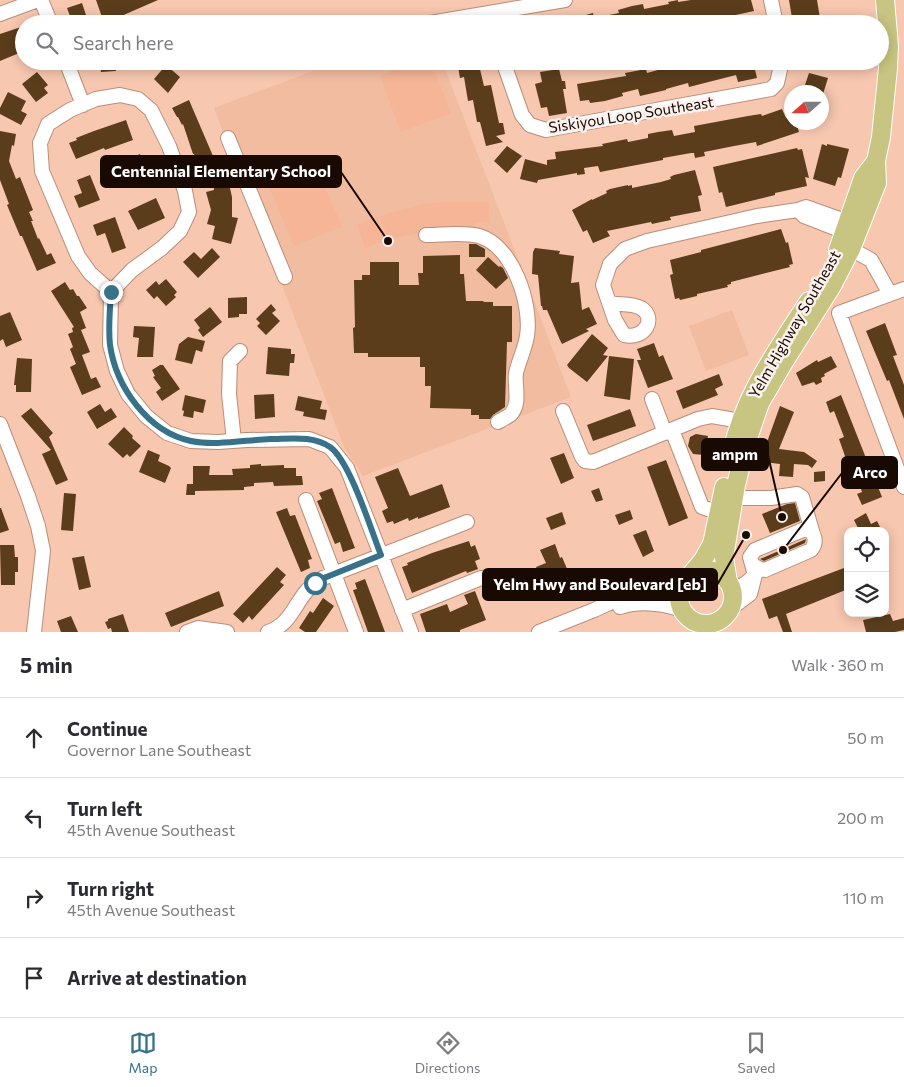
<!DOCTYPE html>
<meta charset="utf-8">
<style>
:root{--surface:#fff;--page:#f7f7f7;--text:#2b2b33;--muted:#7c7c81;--line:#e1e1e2;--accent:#37728a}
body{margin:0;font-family:Commissioner,sans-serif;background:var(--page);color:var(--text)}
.controls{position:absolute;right:15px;bottom:15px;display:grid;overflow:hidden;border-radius:10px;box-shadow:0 2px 12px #0003}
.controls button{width:45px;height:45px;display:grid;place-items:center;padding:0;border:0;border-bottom:1px solid var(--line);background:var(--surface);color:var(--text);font:25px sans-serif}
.compass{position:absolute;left:784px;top:85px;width:45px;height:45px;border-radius:50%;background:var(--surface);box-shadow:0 2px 12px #0003;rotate:249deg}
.stop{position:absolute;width:15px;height:15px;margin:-11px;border:4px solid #37728a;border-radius:50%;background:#fff}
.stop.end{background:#37728a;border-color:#fff;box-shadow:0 1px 5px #0008}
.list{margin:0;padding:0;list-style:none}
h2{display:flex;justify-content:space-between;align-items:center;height:65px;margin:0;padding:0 20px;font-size:21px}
h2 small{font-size:16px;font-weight:400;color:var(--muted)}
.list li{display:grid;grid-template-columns:32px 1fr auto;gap:15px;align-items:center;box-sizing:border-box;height:80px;padding:0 20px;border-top:1px solid var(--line)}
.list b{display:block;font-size:19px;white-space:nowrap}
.list p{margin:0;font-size:16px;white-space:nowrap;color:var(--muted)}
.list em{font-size:16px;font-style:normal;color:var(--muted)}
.icon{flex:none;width:28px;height:28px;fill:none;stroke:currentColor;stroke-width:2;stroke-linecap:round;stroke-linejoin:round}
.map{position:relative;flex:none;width:904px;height:632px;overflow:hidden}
.search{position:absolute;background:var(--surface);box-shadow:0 2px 12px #0003;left:15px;right:15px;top:15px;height:55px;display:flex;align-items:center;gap:12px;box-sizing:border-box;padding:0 18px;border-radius:28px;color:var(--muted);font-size:19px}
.sheet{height:385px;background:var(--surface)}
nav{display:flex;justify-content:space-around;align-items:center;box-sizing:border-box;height:70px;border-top:1px solid var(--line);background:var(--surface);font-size:14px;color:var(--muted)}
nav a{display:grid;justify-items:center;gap:2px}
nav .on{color:var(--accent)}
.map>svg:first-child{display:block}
.built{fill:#f2bca1}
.green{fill:#f5b596}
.building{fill:#5b3d1c}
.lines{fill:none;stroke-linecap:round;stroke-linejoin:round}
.minor-casing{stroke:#ba8d78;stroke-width:16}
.major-casing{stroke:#fff;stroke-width:20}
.minor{stroke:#fff;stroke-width:14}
.major{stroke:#c7c581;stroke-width:18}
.route{stroke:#37728a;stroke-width:6}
.labels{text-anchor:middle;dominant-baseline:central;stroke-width:5;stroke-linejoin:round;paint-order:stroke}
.street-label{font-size:15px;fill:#180903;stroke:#fbf1ed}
.leader{fill:none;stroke:#180903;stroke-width:2}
.callout-dot{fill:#180903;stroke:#fbf1ed;stroke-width:2}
.callout{fill:#180903;stroke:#180903;stroke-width:2}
.callout-label{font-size:16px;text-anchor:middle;font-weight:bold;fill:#fff}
</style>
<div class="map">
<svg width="904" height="632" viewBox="0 0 904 632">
<rect width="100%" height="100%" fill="#f7c7b0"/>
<path class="built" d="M340,61H442L571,397L363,476L344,447L214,108Z
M732,310L749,355L706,371L689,326Z"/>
<path class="green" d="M414,61L431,62L451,113L401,132L380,76Z
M317,171L342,226L294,246L270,188Z
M443,202H489V222H475V230L425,231L388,240L380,216L423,204Z
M377,217L386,240L365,248L357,225Z"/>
<path class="building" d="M96,0H158L119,17L118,15L103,20Z
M678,0V2L691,0H751L754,11L731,16V18L711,22L710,17L661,24H562L561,20L582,16L593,13L594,18L619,13L618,10L632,6L643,4L644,9L669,4L668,2Z
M789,0H817L821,24H793Z
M82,3L89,24H69L66,17L70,16L67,8Z
M24,26V51L0,61V34Z
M100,61H115L116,71L101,72Z
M457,61H478L484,86L491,85L499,123H503L505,134L496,136L503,142L486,146L480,122H477L473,100L468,101L464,77L460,78Z
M675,61H721V65L739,61H753L757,78L738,82L736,75L689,87L688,83L666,89V90L640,96L638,89L622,93L623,96L605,101L590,103L589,100L580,101L577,84L626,76L625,73L646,69L647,73L676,65Z
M166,65L180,77L168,93L154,79Z
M559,69L562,81H565L566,89H563L567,113L549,116L547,107L541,108L535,84L542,82L540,72Z
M37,72L48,85L44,88L48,93L36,102L22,84Z
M809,73L828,78L823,94L804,88Z
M8,92L26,101L21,111L27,114L21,125L0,114V108Z
M189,100L213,156L200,161H197L194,154H193L183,124L182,125L178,117H177L172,108Z
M782,109L786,118L792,116V122H796L799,132L757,146L756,142L734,146L704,152L705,156L695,158L694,153H691L663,158V160L600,172L598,166L584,168L585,174L577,175V173L538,180L537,183L520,179L525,159L547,165V160L556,159L555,152L603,146L602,144L627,139L628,142L648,138V134L658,132L672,130L674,136L695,132L694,126L748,116L761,114L762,116Z
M126,120L133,140L105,150L104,148L76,159L69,143L77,140L76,138L94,131Z
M0,131L16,134L14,146L12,145L9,161L16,179L20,177L33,210L29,212L33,221H31L38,239L39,238L47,255L51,253L56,263L37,271L22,236H20L7,205L9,204L0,180Z
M822,144L827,146V144L849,149L841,178L838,177L835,186L813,179Z
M507,146L522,156L507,173L494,161Z
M797,148L798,150L802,149L809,178L805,177L807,186L775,193V195L726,207L722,192L719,193L713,167Z
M140,154L146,169L152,167L156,178L133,186L124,161Z
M223,169L225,175H227L232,197V217L238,218L231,244L212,239L215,226L207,224L211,210L206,192L214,190L212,172Z
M695,170L702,195L698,196L701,211L670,217L671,220L661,222L652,224L651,222L607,231L610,236L593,243L587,230L583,232L572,210L592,199V200L607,193L606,191L610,189L628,185V186L632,185V188L661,182L671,179L670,177L674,175Z
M90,175L100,200L79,208L74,196L82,193L77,180Z
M156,198L165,218L138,230L128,211Z
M115,217L126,248L112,253L105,233L97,236L93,225Z
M781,229L786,243L788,242L793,264L789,265L790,267L731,282V284L727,285L728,287L697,294V296L680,300L679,298L675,299L670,275L673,274L670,260L701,252V250Z
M469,244H476L485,249V257H469Z
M212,248L220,257L198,278L183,262L194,252L201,259Z
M535,248L560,251L559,254L574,256L571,283L579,282L582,310L589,307L597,324L586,329L589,331L562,344L560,340L547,310H543L542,306H541L538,275L532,274L533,252Z
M460,255V274H464L466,301H484L483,302H493V306H512V342H507L505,407L493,415L490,419H479V415H471V409L430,408L431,386H425V367H420V357H368V353H354L353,328L355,327L354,280H362V275H370V262H399V285H419L418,273H423V256Z
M488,257L499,267L500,266L503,268L508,278L496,289L476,270Z
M166,279L177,292L174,295L176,297L166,306L157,296L154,299L146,290L156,281L159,285Z
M65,282L70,290L73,289L77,296H79L87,308L80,312L86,328L81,330L90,352L82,355L91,379L96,377L101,387L82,395L70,367L76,364L70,349L73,347L68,334L73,332L72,328L74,327L51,291Z
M247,297V314H239V317L228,318V298Z
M271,304L276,310L272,313L280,321L266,335L257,326L260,323L256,319Z
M210,307L222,322L203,337L198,330L200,328L194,320Z
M10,312L22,340L6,347L3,339L0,341V316Z
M885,323L897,355L893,356L904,385V419L889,380L887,381L866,331Z
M134,326L155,327L153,357H137L139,338L133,337Z
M592,334L608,348L603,355L608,356L587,382L569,368L567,365Z
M188,337L205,341L202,352L196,350L192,364L175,360L179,344Z
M654,343L659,357L663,355L673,379L648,388L637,360H641L637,349Z
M268,347L291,349V354H295L294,363H290L289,376L266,374Z
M609,356L634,359L630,400L604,396Z
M831,356L837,367L824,374L825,376L821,378L822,382L816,385L814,382L802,386L796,373L817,360L818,362Z
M17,358L32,359L31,392H16V385H14Z
M160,365H163L180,389L162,401L156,392L161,388L153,377L155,376L152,370Z
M719,374L723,385L715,389L718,395L683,409L676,391Z
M274,394L275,417L255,419L254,395Z
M185,395L206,400L203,413L194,411L193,418L183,416L184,411L182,410Z
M841,395L864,453L867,461L865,462L872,478L874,477L882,497L862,505L857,494L862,492L856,474H857L851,457L846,459L839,439L844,437L834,411L830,413L826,402Z
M298,396L322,401L320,409L327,410L325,420L303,416L304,412L295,410Z
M100,404L105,412L111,408L117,417L97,429L87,412Z
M780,406L794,412L779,449L804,452L817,461L812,468L808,465L794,464L793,477L779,476L780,464L764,462L766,445Z
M31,408L53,433L49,437L68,480L56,485L42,454L51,450L21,416Z
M630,409L636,426L593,441L587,425Z
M124,427L133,436L132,438L141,446L130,457L127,454L123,458L108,444Z
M696,434L708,436L704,455L693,454L688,446L690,437Z
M148,450L160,455L158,461L169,466L171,468L165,483L139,472Z
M564,453L574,478L561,484L550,458Z
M666,460L688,518L669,526L647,467Z
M261,464V466L284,465V468H296V476H302L303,485L274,486L273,482L254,483V486L244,487V490L195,491V495H186L187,484H193V466H210L209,475H233L232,469L250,468V465Z
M398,468L410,496L442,484L450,507L418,519V517L409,521L408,518L394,524L393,521L387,523L382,511L388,508L375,477Z
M825,471V481L814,482V472Z
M332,488L355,548L343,552L340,542L335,544L317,501L322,499L319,493Z
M599,488L603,500L596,502L591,491Z
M64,493L76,494L73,531L61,530Z
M795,503L800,521L770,533L762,514L787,504Z
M0,508H1L9,530L0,533Z
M287,508L290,516L295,515L312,559L308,560L310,568L301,572L276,512Z
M630,510L633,519L619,525L615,515Z
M562,512L566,524L551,530L546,518Z
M866,513L871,524L877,521L882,531H857L859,530L854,520Z
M646,530L654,551L643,557L633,535Z
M806,539L805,543L764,561L760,559Z
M469,541L471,547L475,545L480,559L475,561L478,569L467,573L466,571L412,593L402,567L408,565L407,563L432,553Z
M555,544L560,558L562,557L568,571L541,581L536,567L546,563L540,550Z
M0,545H14L15,557H18V572H15V585H1Z
M84,556L91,587L79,590L72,558Z
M277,567L286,575L280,582L284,585L252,620L249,616L243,623L233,614Z
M844,568L848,576V589L786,614L792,632H783L777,616L769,619L762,599Z
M365,579L385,632H368L353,590L357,589L355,583Z
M219,591L224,606L171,627L165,613Z
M475,591L486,620L460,630V632H426L420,614L447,604L450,612L468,604L464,595Z
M323,598L334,606L316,632H305L299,628L310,611L313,613Z
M123,614L129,632H112L111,628L108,629L105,622L108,621V619Z
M890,614L893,621L904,618V630L895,632H866L863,620Z
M71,616L78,632H61L57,621Z"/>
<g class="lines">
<defs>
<path id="minor" d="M41,0L51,24
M771,0L776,24
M0,14L38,0
M430,23L565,0
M66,61L83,105
M503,61L522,115L530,125L546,130L771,89L777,83L782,61
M228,138L285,277
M798,210L804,216L845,232
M426,235C443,235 463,232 479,236C513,246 532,304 527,336C525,349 519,360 516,373C514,385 521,403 511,414C508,417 502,419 498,422
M851,249L871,260L890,294
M904,289L839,313L904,487
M111,292L90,273L78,256L42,171L40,143L48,124L70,110L96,99L120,95L138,99L151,110L169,146L185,191L189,212L180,231L162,248L132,270L111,292L110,345L117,371L128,394L146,416L167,433L191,441L218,442L247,440L309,439L330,447L347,468L411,632
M609,303C619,305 632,303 641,308C657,318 645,340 624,335L615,320L603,285L610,264L625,249L647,241L757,216L798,210L806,207L848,222
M652,399L665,433
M563,411L582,457L585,461L593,462L698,419L712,416L740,421
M0,424L28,496L38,526L43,551L34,632
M672,430L702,507L719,513
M234,441L229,394L230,361L240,351
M734,498H771L797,494L802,497L813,534
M306,500L356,632
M753,565L760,569L765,570L811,550C817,543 816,531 805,529L755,550L750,557L755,575
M620,607C641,600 661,603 682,610
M402,610L481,578
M729,610L750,594L755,575L745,584L732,589
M187,632L198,628L227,632
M268,632C289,625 293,608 305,593C310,586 317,582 323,578L467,522
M539,632L594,610L625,596L667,585L688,576"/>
<path id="major" d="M838,250L863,178L876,161
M732,452C744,395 778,349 809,301
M679 597a27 27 0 1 1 54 0a27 27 0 1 1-54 0Z
M692,573L703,560L712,544L724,487
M728,582L724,557L736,485L746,444L760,403L784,362L832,286L851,249L877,183L876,161L881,137L888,68L889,46L885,0"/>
</defs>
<use href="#minor" class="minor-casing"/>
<use href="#major" class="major-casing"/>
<use href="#minor" class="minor"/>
<use href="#major" class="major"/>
</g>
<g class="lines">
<path class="route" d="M111,292C110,309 108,328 110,345C116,387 148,432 191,441C216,446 245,440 270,439C289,439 313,435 330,447C350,461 371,530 381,555L324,578L315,583"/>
</g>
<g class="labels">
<g class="street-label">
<text transform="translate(631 114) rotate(-9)">Siskiyou Loop Southeast</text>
<text transform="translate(794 324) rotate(-60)">Yelm Highway Southeast</text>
</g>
</g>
<path class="leader" d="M388 241L341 172M782 517L768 455M783 550L842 473M746 535L717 585"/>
<g class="callout-dot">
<circle cx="388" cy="241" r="5"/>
<circle cx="782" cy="517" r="5"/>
<circle cx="783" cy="550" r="5"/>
<circle cx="746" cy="535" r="5"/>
</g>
<g class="callout">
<rect x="101" y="156" width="240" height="31" rx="5"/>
<rect x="702" y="439" width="66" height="31" rx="5"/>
<rect x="842" y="457" width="55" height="31" rx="5"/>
<rect x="483" y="569" width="234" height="31" rx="5"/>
</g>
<g class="callout-label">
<text x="221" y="177">Centennial Elementary School</text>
<text x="735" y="460">ampm</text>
<text x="870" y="478">Arco</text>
<text x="600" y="590">Yelm Hwy and Boulevard [eb]</text>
</g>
</svg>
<div class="controls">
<button><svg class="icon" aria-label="locate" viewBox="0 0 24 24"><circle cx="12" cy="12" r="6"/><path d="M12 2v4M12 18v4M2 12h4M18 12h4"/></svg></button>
<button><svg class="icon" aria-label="layers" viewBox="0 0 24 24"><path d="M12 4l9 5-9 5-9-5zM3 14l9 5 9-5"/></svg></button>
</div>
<svg class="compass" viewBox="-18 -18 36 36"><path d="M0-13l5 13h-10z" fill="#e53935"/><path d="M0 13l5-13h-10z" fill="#7c7c81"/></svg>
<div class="stop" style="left:315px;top:583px"></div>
<div class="stop end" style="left:111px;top:292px"></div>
<div class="search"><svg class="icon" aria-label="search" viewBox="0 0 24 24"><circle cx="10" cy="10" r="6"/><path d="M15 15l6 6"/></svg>Search here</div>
</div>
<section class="sheet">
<h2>5 min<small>Walk · 360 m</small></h2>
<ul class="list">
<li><svg class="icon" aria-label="ahead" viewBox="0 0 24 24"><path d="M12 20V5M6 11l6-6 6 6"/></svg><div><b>Continue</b><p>Governor Lane Southeast</p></div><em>50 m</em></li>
<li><svg class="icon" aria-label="left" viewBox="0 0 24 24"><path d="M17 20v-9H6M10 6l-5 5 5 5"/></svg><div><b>Turn left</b><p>45th Avenue Southeast</p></div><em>200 m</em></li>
<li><svg class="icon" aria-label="right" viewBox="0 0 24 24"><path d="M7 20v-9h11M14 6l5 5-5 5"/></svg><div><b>Turn right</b><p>45th Avenue Southeast</p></div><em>110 m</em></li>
<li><svg class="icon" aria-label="arrive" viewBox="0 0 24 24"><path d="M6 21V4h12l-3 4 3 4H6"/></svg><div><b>Arrive at destination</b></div></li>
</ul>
</section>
<nav>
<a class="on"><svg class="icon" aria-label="map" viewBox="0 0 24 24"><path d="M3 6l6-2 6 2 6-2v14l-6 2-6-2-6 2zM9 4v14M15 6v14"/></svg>Map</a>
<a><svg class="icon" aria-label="directions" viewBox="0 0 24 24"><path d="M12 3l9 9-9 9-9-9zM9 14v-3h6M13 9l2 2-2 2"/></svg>Directions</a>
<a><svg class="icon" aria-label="saved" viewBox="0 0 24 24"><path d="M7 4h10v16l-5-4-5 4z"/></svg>Saved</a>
</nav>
